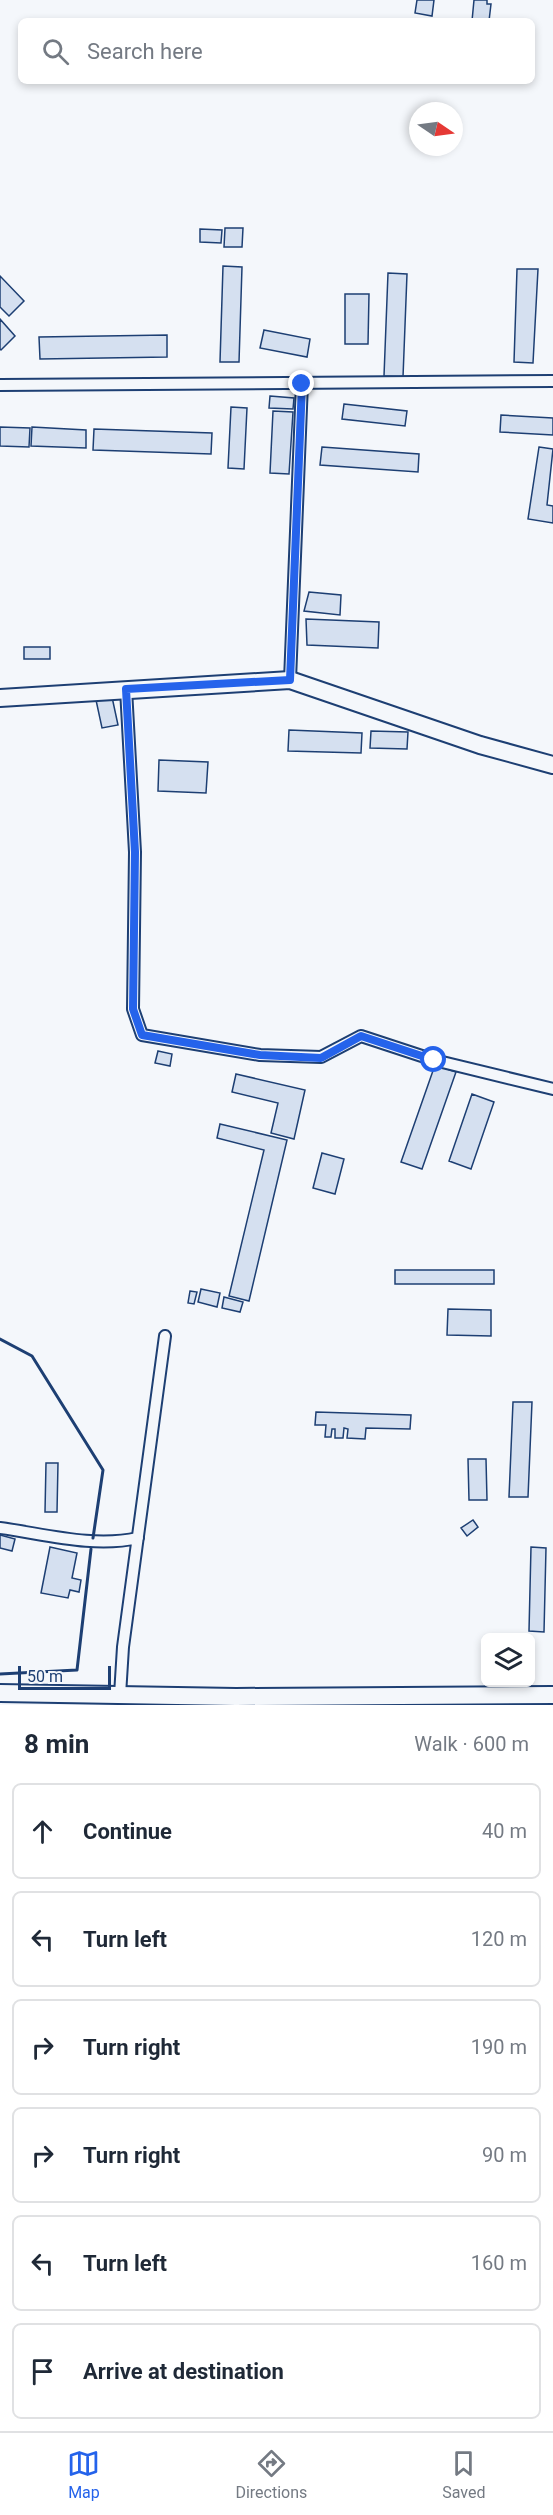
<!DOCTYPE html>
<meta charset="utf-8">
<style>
:root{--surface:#fff;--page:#f2f2f3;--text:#1f2937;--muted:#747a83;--line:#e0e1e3;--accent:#2563eb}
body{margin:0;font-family:Roboto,sans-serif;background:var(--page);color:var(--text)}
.controls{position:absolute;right:18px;bottom:18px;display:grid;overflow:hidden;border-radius:9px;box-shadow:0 3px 9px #0003}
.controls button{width:54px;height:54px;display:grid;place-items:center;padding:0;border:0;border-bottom:2px solid var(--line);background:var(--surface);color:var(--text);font:30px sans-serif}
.compass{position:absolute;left:409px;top:102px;width:54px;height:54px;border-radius:50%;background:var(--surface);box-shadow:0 3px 9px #0003;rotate:103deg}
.scale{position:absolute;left:18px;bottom:15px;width:93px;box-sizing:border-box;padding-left:6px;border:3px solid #1d3f73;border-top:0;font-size:16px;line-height:21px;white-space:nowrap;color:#1d3f73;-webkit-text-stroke:4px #f4f7fb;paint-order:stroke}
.stop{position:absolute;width:18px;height:18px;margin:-14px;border:4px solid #2563eb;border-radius:50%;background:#fff}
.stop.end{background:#2563eb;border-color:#fff;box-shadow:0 2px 6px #0008}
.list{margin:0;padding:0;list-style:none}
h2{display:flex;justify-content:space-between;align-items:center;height:78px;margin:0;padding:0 24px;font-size:26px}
h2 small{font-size:20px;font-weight:400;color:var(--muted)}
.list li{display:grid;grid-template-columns:39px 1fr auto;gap:18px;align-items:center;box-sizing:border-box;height:96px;margin:0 12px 12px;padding:0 12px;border:2px solid var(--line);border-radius:9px}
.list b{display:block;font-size:22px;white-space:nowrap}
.list em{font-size:20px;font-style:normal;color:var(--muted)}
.icon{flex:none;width:33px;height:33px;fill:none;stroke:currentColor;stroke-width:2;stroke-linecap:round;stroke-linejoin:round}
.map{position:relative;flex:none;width:553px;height:1705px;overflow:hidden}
.search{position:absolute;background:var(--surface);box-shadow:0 3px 9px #0003;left:18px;right:18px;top:18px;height:66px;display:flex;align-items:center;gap:15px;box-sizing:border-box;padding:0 21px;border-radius:9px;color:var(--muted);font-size:22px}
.sheet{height:726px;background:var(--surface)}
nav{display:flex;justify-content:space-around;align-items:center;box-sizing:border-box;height:84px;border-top:2px solid var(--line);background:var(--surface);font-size:16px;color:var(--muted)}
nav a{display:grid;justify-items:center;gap:3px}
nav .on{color:var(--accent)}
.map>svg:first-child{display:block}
.building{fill:#d5e0f0;stroke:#1d3f73;stroke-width:1.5}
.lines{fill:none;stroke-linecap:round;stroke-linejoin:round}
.street-casing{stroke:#1d3f73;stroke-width:14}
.secondary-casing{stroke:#1d3f73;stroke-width:20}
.street{stroke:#f4f7fb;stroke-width:10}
.secondary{stroke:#f4f7fb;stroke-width:16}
.wall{stroke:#1d3f73;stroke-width:3}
.route{stroke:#2563eb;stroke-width:8}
</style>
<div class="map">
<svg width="553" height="1705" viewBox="0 0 553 1705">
<rect width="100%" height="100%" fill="#f4f7fb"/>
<path class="building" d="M417,0H434L432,16L415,13Z
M474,0H487V4H491L489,21H472Z
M225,228H243L242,247H224Z
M200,229L222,230L221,243L200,242Z
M223,266L242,267L239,362H220Z
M517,269H538L533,363L514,362Z
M388,273L407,274L403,377L384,376Z
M0,276L24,301L9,316L0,307Z
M345,294H369L368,344H345Z
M0,319L15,336L1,350L0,349Z
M264,330L310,339L307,357L260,348Z
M167,335V357L40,359L39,337Z
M270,396L294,398L293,409L269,408Z
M344,404L407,411L405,426L342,419Z
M231,407L247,408L244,469L228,468Z
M273,411L293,412L289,474L270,473Z
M501,415L553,418V435L500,432Z
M0,427L30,428L29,447L0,446Z
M32,427L86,430V448L31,446Z
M94,429L212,433L211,454L93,450Z
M322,447L419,454L418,472L320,465Z
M539,447L553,449L547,505L553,506V523L528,519Z
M309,592L341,595L340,615L304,611Z
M306,619L379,622L378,648L307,645Z
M24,647H50V659H24Z
M112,697L118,725L102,728L96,700Z
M289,730L362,733L361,753L288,751Z
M371,731L408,732L407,749L370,748Z
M159,760L208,762L206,793L158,791Z
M158,1051L172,1054L170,1066L155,1063Z
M435,1065L456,1072L422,1169L401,1162Z
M236,1074L305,1090L294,1139L271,1133L278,1103L232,1092Z
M472,1094L494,1102L471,1169L449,1161Z
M220,1124L287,1140L249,1301L229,1296L264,1150L217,1138Z
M322,1153L344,1159L335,1194L313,1188Z
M395,1270H494V1284H395Z
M201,1289L220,1293L217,1307L198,1302Z
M190,1291L197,1292L194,1304L188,1303Z
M224,1297L243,1302L240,1312L222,1308Z
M448,1309L491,1310V1336L447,1335Z
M513,1402H532L528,1497H509Z
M316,1412L411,1415L410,1429L366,1428L365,1439L347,1438L348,1429L344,1428L343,1438H335V1429H332L331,1437H325L326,1425H315Z
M468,1459H486L487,1500H469Z
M46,1463H58L57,1512H45Z
M473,1520L478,1527L467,1536L461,1528Z
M0,1535L15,1539L12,1551L0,1548Z
M50,1547L77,1553L72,1578L81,1580L79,1592L70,1590L68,1598L41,1593Z
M531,1547L546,1548L544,1632L529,1631Z"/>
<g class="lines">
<defs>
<path id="street" d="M0,385L553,381
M290,680L302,383
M126,689L135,852L133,1009L142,1035L260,1055L321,1057L361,1036L434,1060L553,1089
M0,1528C45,1534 93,1548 138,1538
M120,1695L123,1647L165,1336"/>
<path id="secondary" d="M0,698L290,680L480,745L553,765
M0,1693L236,1697L553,1695"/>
</defs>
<use href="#street" class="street-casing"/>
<use href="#secondary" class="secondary-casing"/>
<use href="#street" class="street"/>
<use href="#secondary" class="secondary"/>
<path class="wall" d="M0,1339L32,1356L103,1470L93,1538
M0,1674L77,1670L91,1549"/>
</g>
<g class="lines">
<path class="route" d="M302,384L290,680L126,689L135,852L133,1009L142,1035L260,1055L321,1058L361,1036L434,1060"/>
</g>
</svg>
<div class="controls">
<button><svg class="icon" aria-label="layers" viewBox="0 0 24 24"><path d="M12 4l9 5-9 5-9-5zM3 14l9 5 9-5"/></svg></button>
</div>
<svg class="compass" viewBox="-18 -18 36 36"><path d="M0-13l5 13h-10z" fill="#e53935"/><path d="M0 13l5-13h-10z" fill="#747a83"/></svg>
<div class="scale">50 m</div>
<div class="stop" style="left:434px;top:1060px"></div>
<div class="stop end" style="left:302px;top:384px"></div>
<div class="search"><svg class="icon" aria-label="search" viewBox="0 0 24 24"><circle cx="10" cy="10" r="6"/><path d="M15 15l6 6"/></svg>Search here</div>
</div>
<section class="sheet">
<h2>8 min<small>Walk · 600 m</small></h2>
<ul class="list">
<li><svg class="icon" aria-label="ahead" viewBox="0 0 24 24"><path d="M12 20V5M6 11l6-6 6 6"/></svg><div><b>Continue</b></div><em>40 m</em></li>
<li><svg class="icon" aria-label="left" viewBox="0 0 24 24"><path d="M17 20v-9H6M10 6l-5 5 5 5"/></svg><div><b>Turn left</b></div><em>120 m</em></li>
<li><svg class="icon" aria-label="right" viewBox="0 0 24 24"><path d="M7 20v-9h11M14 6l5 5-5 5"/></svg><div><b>Turn right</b></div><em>190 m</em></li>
<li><svg class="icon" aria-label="right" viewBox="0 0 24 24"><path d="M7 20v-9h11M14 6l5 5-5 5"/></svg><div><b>Turn right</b></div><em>90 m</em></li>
<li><svg class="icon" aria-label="left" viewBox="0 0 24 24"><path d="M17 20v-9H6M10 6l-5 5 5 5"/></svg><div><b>Turn left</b></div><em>160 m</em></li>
<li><svg class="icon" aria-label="arrive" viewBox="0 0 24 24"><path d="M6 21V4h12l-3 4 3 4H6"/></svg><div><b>Arrive at destination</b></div></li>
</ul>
</section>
<nav>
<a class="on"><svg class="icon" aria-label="map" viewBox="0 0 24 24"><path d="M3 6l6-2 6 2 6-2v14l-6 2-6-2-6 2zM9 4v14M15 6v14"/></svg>Map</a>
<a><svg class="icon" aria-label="directions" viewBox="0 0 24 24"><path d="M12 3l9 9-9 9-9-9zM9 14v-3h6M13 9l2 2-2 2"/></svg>Directions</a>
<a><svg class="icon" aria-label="saved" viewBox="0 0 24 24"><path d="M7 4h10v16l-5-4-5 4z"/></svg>Saved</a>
</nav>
